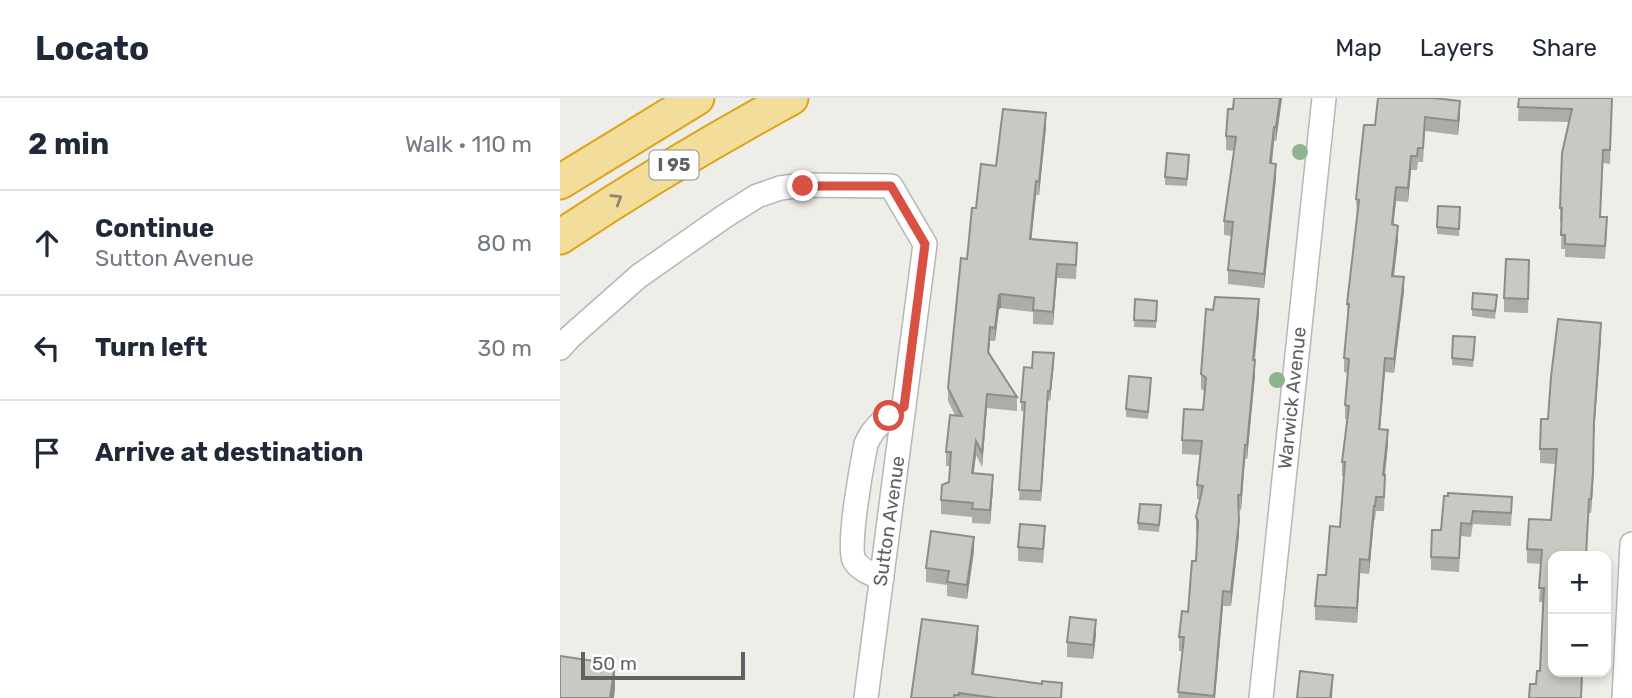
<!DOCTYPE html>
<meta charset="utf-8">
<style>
:root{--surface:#fff;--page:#f2f2f3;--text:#1f2937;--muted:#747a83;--line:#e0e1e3}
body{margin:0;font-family:Rubik,sans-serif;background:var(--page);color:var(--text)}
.controls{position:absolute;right:21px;bottom:21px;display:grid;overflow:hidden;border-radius:14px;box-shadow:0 4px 10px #0003}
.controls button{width:63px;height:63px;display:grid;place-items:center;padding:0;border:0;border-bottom:2px solid var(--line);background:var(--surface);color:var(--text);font:35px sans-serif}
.scale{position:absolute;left:21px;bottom:18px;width:164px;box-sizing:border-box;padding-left:7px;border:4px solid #5e6165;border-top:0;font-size:19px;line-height:24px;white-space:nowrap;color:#5e6165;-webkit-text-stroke:5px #fff;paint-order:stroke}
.stop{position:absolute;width:21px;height:21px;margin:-16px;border:5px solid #d85143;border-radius:50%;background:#fff}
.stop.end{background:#d85143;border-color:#fff;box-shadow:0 2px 7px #0008}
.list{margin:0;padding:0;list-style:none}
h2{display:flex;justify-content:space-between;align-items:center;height:91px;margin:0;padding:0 28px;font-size:30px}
h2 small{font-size:23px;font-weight:400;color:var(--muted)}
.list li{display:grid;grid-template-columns:46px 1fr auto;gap:21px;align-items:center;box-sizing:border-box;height:105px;padding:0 28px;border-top:2px solid var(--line)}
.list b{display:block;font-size:26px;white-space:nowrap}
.list p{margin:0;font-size:23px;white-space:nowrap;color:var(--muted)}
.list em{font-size:23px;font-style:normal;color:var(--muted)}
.icon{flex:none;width:38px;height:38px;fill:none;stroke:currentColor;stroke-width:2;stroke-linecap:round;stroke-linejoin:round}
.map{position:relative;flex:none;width:1072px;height:600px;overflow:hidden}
header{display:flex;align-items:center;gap:42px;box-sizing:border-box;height:98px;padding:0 35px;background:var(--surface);border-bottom:2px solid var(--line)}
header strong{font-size:33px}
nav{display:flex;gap:38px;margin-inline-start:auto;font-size:24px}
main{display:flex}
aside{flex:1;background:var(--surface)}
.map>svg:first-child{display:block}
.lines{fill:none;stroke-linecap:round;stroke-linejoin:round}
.minor-casing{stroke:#b4b6ba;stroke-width:26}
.highway-casing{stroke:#dea317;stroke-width:37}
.minor{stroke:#fff;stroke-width:23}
.highway{stroke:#f3dd9a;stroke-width:33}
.tree{fill:#8eb38d}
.wall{fill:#aeaca8}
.shaded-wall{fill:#8d8c88}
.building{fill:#cac8c3;stroke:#8d8c88;stroke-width:2}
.oneway{stroke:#8b8675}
.route{stroke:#d85143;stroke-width:9}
.labels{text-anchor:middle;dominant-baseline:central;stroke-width:5;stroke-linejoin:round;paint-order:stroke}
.shield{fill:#fff;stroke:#8e9093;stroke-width:2}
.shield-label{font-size:18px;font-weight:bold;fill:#5e6165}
.street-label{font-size:19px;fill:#5e6165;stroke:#fff}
</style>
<header>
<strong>Locato</strong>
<nav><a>Map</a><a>Layers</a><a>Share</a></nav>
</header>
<main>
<aside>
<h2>2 min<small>Walk · 110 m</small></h2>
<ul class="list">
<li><svg class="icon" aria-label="ahead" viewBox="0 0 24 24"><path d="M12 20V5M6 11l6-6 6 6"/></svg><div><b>Continue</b><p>Sutton Avenue</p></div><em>80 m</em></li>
<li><svg class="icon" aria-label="left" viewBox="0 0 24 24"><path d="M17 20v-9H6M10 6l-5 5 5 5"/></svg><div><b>Turn left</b></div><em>30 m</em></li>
<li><svg class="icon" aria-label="arrive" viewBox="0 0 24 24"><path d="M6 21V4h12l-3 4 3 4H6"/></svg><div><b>Arrive at destination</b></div></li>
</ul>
</aside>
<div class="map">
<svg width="1072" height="600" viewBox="0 0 1072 600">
<rect width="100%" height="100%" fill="#efede7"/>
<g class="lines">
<defs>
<path id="minor" d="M0,250L10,239L79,178L165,118L197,98L220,90L243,87L331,88L365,146L306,600
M322,480C312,476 299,472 294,462C287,448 302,366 306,346C314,327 327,319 344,309
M701,600L764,0
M1064,600L1072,446"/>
<path id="highway" d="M0,84L137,0
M0,139C75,89 152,43 231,0"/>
</defs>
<use href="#minor" class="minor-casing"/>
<use href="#highway" class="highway-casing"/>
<use href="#minor" class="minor"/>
<use href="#highway" class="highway"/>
</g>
<g class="tree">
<circle cx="740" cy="54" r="8"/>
<circle cx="717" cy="282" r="8"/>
</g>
<path class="wall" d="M674,0H722L716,43H714L712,65L716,80L704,190L668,186V172L671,138L664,137V123L674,53L666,52V38L673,11Z
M818,0L900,17L898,37L865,33L863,64H858L857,72H851L848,104L836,103L833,126L838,142L834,178L844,193L834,275L825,274L820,331L828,346L825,377V391L824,413H816L815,422H814L809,476L800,475L797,525L755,522V508L766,477L780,429L784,378H782V364L787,321H785V307L788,275L784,274V260L788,220L787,206L797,115L796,101L815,27Z
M959,0H1052L1050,66L1043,65L1040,119L1047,133L1045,161L1005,159V151H1001L1002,124H1000V110L1009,24L958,23Z
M486,29L479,97H476L471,142L517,159L516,181L497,180L493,227L473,226V214L441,210L439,211L435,243H430L429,256L457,299V313L427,310L422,369L416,357L413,376L433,391L430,426L412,425V419L381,416V402L389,384L390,368H386V354L395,317L388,303V290L416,110L436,68Z
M629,64L627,88L605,87V79Z
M900,117L899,138L877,136V129Z
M969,177L968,215L944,214V200Z
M575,201L597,203L596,230L574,229Z
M937,204L935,221L912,218V211Z
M699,215L695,262V277L687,361H685L681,412L678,411L679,437L671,508H663L655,600H618L622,553H619V539L628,514L636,463L638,436L636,433V419L640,402L637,401V387L640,357L622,356V342L643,312L644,293L641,291V276Z
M893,238L915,246L913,269L892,267Z
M1041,239L1034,337L1033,389L1031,415H1029L993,574L976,586L980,573L983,504H979L981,466L967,465V451L991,422L996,366L980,365V351L988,321Z
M494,265L490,303L488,302L481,403L459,402L464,313H461V304L472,270Z
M591,287L588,321L566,319V311Z
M888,398L952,412L951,428L913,426L911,439L901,438L899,474L871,472V459L881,432Z
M601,415L599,434L578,432V425Z
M485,442L483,465L458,463V449Z
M414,453L407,501L387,498V487L366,484V470Z
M536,537L533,561L507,559V544Z
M418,541L414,576L502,600H351Z"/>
<path class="shaded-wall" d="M720,0H722L716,43V29Z
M900,3V17L898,37V23Z
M486,15V29L479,97V84Z
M714,29V43L710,79V65Z
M851,58V72L848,104V90Z
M716,66V80L704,190V176Z
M476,83V97L470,155V141Z
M836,89V103L832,140V126Z
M838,128V142L832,192V178Z
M497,166V180L493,227V214Z
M844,179V193L834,275V261Z
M441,196V210L439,211L435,243V230L439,197Z
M699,201V215L693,276V262Z
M1041,225V239L1034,337L1033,389L1031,415L1034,323Z
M430,229V243L428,267V254Z
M494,255V265L490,303V293Z
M825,260V274L819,345V331Z
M695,262V277L687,361V347Z
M488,293V302L481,403V393Z
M427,296V310L422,369V355Z
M828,332V346L823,391V377Z
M416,343V357L412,389V375Z
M685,347V361L681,412V397Z
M433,377V391L430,426V412Z
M814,408V422L809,476V462Z
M679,423V437L671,508V494Z
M414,439V453L407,501V487Z
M800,461V475L797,525V510Z
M663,493V508L655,600H654Z
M536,522V537L533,561V547Z
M418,528V541L412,589V576Z
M55,566V591L54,600H50Z
M773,577L772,600H770Z"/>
<path class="building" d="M674,0H720L716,29H714L710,65L716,66L704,176L668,172L673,124L664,123L676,39L666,38L668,11H673Z
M818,0H873L900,3L898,23L865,19L863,50H858L857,58H851L848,90L836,89L832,126L838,128L832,178L844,179L834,261L825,260L819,331L828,332L823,377H825L824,399H816L815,408H814L809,462L800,461L797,510L755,508L758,477H766L770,428L780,429L785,364H782L789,308L785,307L789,261L784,260L789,206H787L799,102L796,101L804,27H815Z
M959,0H1052L1050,52H1043L1040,119H1047L1045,148L1005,146V137H1001L1002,110H1000L1002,55L1012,11L958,9Z
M443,11L486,15L479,84L476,83L470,141L517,145L516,167L497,166L493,214L473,212L474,200L441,196L439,197L435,230L430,229L428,254L457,299L427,296L422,355L416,343L412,375L433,377L430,412L412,411L413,405L381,402L382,387L389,384L391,354H386L390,317L402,318L388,290L401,160L407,161L412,110H416L421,66L436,68Z
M607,55L629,57L627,81L605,79Z
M878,108L900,109L899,131L877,129Z
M946,161L969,162L968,201L944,200Z
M913,195L937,197L935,213L912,211Z
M655,199L699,201L693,262H695L687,347H685L681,397H678L679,423L671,494L663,493L654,598L618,594L624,539H619L622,513L628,514L632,463H636L638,423L636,419L643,388L637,387L642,343L622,342L624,311L643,312L646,280L641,276L646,211L653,212Z
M575,201L597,203L596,223L574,222Z
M998,221L1041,225L1034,323L1033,375L1031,401H1029L1026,458H993V574H1015V575L1022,576L1021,600H969L970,586H976L977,573H980L984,490H979L982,452L967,451L969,421L991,422L997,351H980L981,321H988L991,279Z
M893,238L915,239L913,262L892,260Z
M473,254L494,255L490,293H488L481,393L459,392L465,304H461L464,269L472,270Z
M569,278L591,280L588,314L566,311Z
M888,395L952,399L951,415L913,413L911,426L901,425L899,460L871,459L872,432H881L884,398H888Z
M580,406L601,407L599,427L578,425Z
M460,426L485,428L483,451L458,449Z
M371,433L414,439L407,487L387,484L389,473L366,470Z
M510,519L536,522L533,547L507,544Z
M362,521L418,528L412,576L482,586V583L502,585L501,600H435L399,595V597H394V600H351Z
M0,558L55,566L50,600H0Z
M740,573L773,577L770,600H737Z"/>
<defs><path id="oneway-chevron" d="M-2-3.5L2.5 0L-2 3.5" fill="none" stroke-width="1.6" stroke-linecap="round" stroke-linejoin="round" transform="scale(1.75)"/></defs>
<use class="oneway" href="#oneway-chevron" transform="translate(57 101) rotate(-32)"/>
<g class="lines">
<path class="route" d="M243,88H331L365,146L344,309L329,318"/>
</g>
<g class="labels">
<rect class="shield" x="89.5" y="52.5" width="49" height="29" rx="5"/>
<g class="shield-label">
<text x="114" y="67">I 95</text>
</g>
<g class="street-label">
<text transform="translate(732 300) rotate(-84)">Warwick Avenue</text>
<text transform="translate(329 423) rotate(-82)">Sutton Avenue</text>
</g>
</g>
</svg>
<div class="controls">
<button>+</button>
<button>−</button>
</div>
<div class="scale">50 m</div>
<div class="stop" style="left:329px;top:318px"></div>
<div class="stop end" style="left:243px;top:88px"></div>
</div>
</main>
